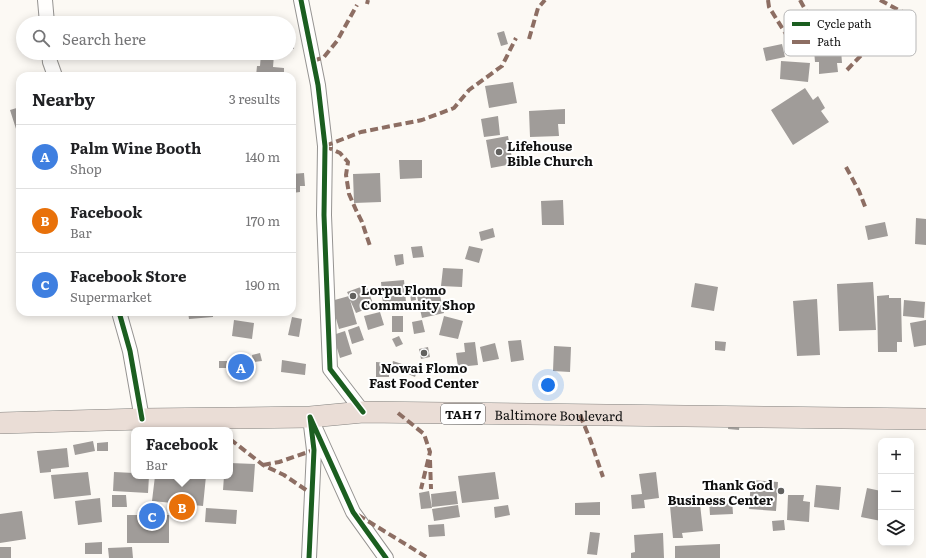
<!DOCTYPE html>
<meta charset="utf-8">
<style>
:root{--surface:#fff;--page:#f6f6f6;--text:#202124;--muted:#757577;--line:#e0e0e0;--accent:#db2777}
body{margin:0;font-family:Literata,serif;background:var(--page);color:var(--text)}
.controls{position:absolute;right:12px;bottom:12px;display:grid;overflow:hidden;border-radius:8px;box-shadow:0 2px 10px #0003}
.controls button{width:36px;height:36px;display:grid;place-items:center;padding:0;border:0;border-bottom:1px solid var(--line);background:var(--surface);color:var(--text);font:20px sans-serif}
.you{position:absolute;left:548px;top:385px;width:14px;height:14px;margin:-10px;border:3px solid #fff;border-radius:50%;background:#1a73e8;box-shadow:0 0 0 6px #1a73e833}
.badge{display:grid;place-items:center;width:26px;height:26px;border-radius:50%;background:var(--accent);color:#fff;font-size:13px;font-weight:700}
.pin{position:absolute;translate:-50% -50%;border:2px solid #fff;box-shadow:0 1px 4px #0006}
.popup{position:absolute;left:131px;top:427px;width:102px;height:52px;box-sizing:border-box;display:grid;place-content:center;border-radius:8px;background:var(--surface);filter:drop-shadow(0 1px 3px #0005);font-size:13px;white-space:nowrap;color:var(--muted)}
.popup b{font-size:15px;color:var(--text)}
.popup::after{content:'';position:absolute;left:50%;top:100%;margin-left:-8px;border:8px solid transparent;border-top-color:var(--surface)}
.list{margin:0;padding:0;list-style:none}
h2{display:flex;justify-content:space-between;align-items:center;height:52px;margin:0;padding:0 16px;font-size:17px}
h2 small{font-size:13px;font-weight:400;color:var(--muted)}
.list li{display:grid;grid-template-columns:26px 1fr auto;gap:12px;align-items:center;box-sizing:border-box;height:64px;padding:0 16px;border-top:1px solid var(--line)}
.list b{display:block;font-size:15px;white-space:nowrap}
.list p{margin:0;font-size:13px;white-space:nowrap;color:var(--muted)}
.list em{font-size:13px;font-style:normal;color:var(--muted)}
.icon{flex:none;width:22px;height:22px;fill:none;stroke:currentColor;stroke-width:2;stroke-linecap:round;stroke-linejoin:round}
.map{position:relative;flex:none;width:926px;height:558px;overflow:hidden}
.search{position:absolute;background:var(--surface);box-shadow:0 2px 10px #0003;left:16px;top:16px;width:280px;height:44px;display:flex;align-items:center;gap:10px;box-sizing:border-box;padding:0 14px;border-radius:22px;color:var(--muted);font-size:15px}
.panel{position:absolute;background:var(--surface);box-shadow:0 2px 10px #0003;left:16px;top:72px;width:280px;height:244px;border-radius:12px}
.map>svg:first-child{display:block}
.building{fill:#a09c99}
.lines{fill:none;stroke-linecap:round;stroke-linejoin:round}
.minor-casing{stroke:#969492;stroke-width:16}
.highway-casing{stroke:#83827f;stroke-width:22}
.minor{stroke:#fffefd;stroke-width:14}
.highway{stroke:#eaddd6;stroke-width:21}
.quiet{stroke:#8d6e63;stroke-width:4;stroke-dasharray:8 4;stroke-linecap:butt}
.cycleway-casing{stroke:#fff;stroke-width:8}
.cycleway{stroke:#1b5e20;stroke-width:5}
.poi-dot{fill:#62615f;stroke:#fff;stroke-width:1.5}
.labels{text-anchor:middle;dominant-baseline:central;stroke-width:4;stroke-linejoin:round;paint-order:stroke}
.shield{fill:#fff;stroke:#575757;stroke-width:1}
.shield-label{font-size:12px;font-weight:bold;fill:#0f0f0f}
.poi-label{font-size:13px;font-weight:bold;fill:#0f0f0f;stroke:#fff;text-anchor:start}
.street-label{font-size:13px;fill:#0f0f0f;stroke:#fff}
.key{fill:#fff;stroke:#b7b7b7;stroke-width:1}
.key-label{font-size:11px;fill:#0f0f0f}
</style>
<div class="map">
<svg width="926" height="558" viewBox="0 0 926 558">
<rect width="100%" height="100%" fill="#fcf9f4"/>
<path class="building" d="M166,20H176V23H166Z
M504,31L508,44L501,46L497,33Z
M289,32H293L294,49H289Z
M840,36L842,63H837L838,72L819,74V62H815L813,38Z
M782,44L785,57L766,61L763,48Z
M261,54L274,55L273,67L284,68V76H256L257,66H260Z
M781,61L810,63L808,82L780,79Z
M162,72V76H144V74Z
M119,73V76H100V75Z
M513,82L517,103L489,108L485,86Z
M805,88L813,100L818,96L825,108L821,111L829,122L793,145L771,110Z
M20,107V131L17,132L10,110Z
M565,109V124H558L559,136L530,137L529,111Z
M498,116L500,135L484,137L481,119Z
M508,136L513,164L491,168L486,140Z
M399,160H422V178L400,179Z
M304,173L305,186H300V192L292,193V174Z
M380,173L381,202L354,203L353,174Z
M563,200L564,225H542L541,201Z
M916,218L926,219V245L915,244Z
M885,222L888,236L868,240L865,226Z
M493,228L495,237L481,241L479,232Z
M422,246L424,257L413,258L411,247Z
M469,246L483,249L479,263L465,259Z
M403,254L404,264L396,266L394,255Z
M443,268L463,269L462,287L441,286Z
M404,280L406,302L383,304L381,282Z
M873,282L876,330L839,331L837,284Z
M695,283L718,287L714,311L691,307Z
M366,285L374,306L356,313L350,300L357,324L339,329L331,301L349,296L347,292Z
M439,291L444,313L422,318L417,296Z
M415,292L416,300L411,301L410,293Z
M889,295V298H901L902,342H897V352H878L877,296Z
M817,299L820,355L797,356L793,301Z
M904,300L925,302L924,318L903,316Z
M188,312H213V317L189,319Z
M380,312L384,325L368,330L364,316Z
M392,316H403V332H392Z
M444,316L463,321L458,339L439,335Z
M292,317L302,319L299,337L288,335Z
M234,320L254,323L252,339L232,336Z
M422,320L425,332L414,334L412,322Z
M926,320V345L914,347L910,323Z
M359,326L364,340L352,344L348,330Z
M345,331L352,354L340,358L333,335Z
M399,336L403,344L396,347L392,339Z
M521,340L524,360L511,362L508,341Z
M715,341L726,342L725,351L715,350Z
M475,342L478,365L458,367L456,353L465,352L464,343Z
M495,343L499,359L483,362L480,347Z
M554,346L571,347L570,372L553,371Z
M428,347L430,357L421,359L419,349Z
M260,353L262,361L253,362L252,355Z
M282,360L306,364L305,375L281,372Z
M219,361H227L228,368H219Z
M393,361L402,364L400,372L390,370Z
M236,362H246V370H236Z
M376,362L389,363V377H376Z
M403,366L409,368L407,373L401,371Z
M410,368L417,371L415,377L408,374Z
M729,420L740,421L739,430L728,429Z
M93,441L95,451L75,455L73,445Z
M108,442V451H97V443Z
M67,448L69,467L51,469V472L40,473L37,451Z
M230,463L255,464L253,492L223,490L224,476H230Z
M88,472L91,495L54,499L51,475Z
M114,472L134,473V476H149L148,493L113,491Z
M495,472L499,499L462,503L458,476Z
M656,472L659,498L644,500L645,508L632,509L631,495L642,494L639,474Z
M155,476H206L203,506L152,501Z
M751,480L778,482L776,511L749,509Z
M816,485L841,487L839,510L814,507Z
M867,488L881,491V521L861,517Z
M429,491L432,508L421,509L419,493Z
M456,491L458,504L432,507L431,494Z
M112,495H126L127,507H112Z
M788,495H804L803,501L810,502L809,522L787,520Z
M100,498L102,522L78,525L75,501Z
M732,499L733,514L710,515L709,500Z
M600,502V515H575V503Z
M700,504L703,531L682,533L683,538H673L670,506Z
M458,505L460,517L434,521L432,509Z
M508,505L510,515L495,518L494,507Z
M206,508L237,510L236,524L205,522Z
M22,511L26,539L0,543V514Z
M127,515H169V543H127Z
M784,520L785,530L773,531L772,521Z
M444,524L445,536L429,537L428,525Z
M590,532L600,533L597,555L587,554Z
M663,533L664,558H631V553L635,552L634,535Z
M102,542V554H85V543Z
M720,544V558H675V546Z
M0,547H11V558H0Z
M132,547L133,558H109L108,548Z"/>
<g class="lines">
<defs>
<path id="minor" d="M45,0L47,23
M301,0L318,85L325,146L324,215L330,369L363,412
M49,53L50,62L55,76
M119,312L130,351L142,419
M309,558L314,450L310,417L353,512L386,558"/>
<g id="highway">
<path id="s1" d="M0,423L142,419L310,417L363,412L926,419"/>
</g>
</defs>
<use href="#minor" class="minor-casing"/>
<use href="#highway" class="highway-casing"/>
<use href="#minor" class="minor"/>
<use href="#highway" class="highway"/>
<path class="quiet" d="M768,0L769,7L789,39
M800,0L807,13L828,33
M880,0L906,14
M367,4L368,0
M529,39L538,8L545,0
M313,61L324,57L337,41L357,5
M847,70L870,46H899
M325,146L361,132L422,120L454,108L469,90L502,66L516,38
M325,146L340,153L348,162L346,175L349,194L356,210L362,222L370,246
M846,167L859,191L866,209
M398,413L424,434L430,452L421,489
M580,415L590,439L603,477
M230,439L263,465L284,475L312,494
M430,460L431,489
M263,465L279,462L314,450
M358,515L428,558"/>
<defs>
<path id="cycleway" d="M301,0L318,85L325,146L324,215L330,369L363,412
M119,312L130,351L142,419
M309,558L314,450L310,417L353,512L386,558"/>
</defs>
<use href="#cycleway" class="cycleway-casing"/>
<use href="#cycleway" class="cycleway"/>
</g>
<g class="poi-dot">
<circle cx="499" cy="152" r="4"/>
<circle cx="353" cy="296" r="4"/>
<circle cx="424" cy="353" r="4"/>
<circle cx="781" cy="491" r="4"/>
</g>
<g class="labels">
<rect class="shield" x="441" y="404" width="44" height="20" rx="3"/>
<g class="shield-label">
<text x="463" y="414">TAH 7</text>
</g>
<g class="poi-label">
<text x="507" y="145">Lifehouse<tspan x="507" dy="15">Bible Church</tspan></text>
<text x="361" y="289">Lorpu Flomo<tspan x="361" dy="15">Community Shop</tspan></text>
<text x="424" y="367" text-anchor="middle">Nowai Flomo<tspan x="424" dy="15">Fast Food Center</tspan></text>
<text x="773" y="484" text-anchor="end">Thank God<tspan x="773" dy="15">Business Center</tspan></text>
</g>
<g class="street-label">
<text stroke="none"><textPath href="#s1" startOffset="559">Baltimore Boulevard</textPath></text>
</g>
</g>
<rect x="784" y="10" width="132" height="46" rx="6" class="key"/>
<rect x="792" y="22" width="18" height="4" fill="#1b5e20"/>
<rect x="792" y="40" width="18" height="4" fill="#8d6e63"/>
<g class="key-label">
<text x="817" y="28">Cycle path</text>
<text x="817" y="46">Path</text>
</g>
</svg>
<div class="controls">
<button>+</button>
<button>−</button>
<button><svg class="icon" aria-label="layers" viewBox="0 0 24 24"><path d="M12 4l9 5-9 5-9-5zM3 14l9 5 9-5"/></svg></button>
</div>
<div class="you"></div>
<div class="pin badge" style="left:241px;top:367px;background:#3f7fe0">A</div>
<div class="pin badge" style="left:182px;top:507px;background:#e8710a">B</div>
<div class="popup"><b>Facebook</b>Bar</div>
<div class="pin badge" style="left:152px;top:516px;background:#3f7fe0">C</div>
<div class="search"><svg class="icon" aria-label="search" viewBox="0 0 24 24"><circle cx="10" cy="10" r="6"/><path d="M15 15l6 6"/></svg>Search here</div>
<section class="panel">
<h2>Nearby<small>3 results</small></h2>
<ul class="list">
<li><span class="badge" style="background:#3f7fe0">A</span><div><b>Palm Wine Booth</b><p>Shop</p></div><em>140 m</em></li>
<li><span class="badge" style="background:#e8710a">B</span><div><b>Facebook</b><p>Bar</p></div><em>170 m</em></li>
<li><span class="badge" style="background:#3f7fe0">C</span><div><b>Facebook Store</b><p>Supermarket</p></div><em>190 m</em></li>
</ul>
</section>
</div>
